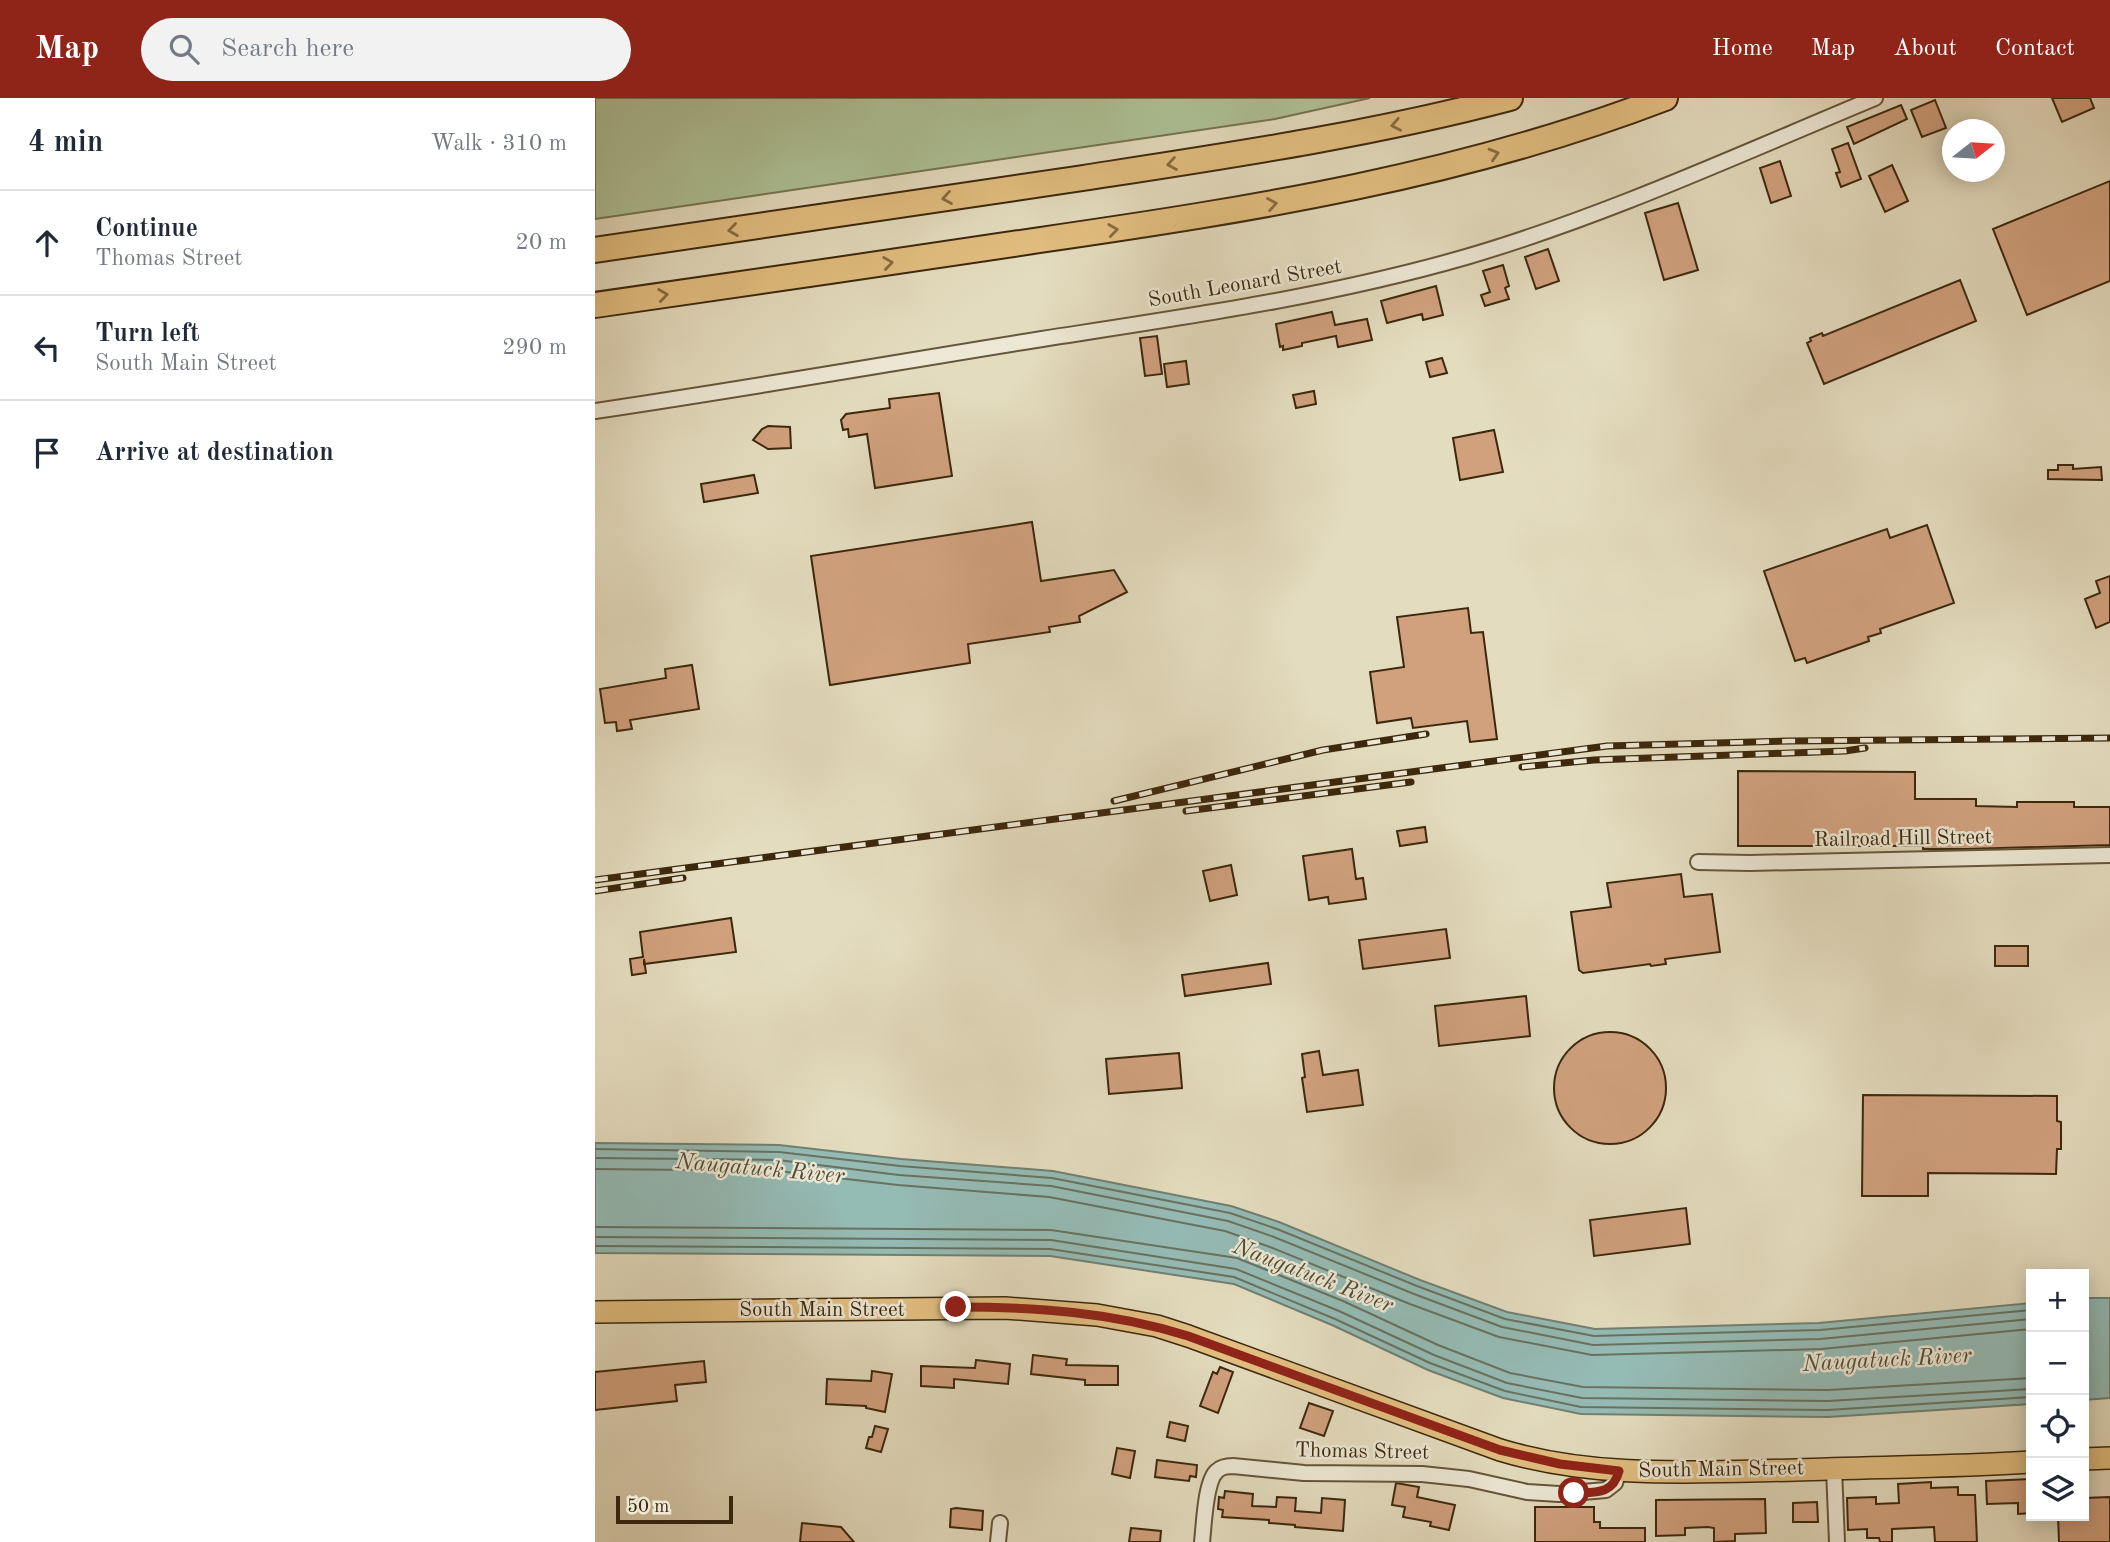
<!DOCTYPE html>
<meta charset="utf-8">
<style>
:root{--surface:#fff;--page:#f2f2f3;--text:#1f2937;--muted:#747a83;--line:#e0e1e3;--accent:#8f2418}
body{margin:0;font-family:"Old Standard TT",serif;background:var(--page);color:var(--text)}
.controls{position:absolute;right:21px;bottom:21px;display:grid;overflow:hidden;border-radius:0px;box-shadow:0 4px 18px #0003}
.controls button{width:63px;height:63px;display:grid;place-items:center;padding:0;border:0;border-bottom:2px solid var(--line);background:var(--surface);color:var(--text);font:35px sans-serif}
.compass{position:absolute;left:1347px;top:21px;width:63px;height:63px;border-radius:50%;background:var(--surface);box-shadow:0 4px 18px #0003;rotate:73deg}
.scale{position:absolute;left:21px;bottom:18px;width:117px;box-sizing:border-box;padding-left:7px;border:4px solid #3c280c;border-top:0;font-size:19px;line-height:24px;white-space:nowrap;color:#3c280c;-webkit-text-stroke:5px #ede8d5;paint-order:stroke}
.stop{position:absolute;width:21px;height:21px;margin:-16px;border:5px solid #8f2418;border-radius:50%;background:#fff}
.stop.end{background:#8f2418;border-color:#fff;box-shadow:0 2px 7px #0008}
.list{margin:0;padding:0;list-style:none}
h2{display:flex;justify-content:space-between;align-items:center;height:91px;margin:0;padding:0 28px;font-size:30px}
h2 small{font-size:23px;font-weight:400;color:var(--muted)}
.list li{display:grid;grid-template-columns:46px 1fr auto;gap:21px;align-items:center;box-sizing:border-box;height:105px;padding:0 28px;border-top:2px solid var(--line)}
.list b{display:block;font-size:26px;white-space:nowrap}
.list p{margin:0;font-size:23px;white-space:nowrap;color:var(--muted)}
.list em{font-size:23px;font-style:normal;color:var(--muted)}
.icon{flex:none;width:38px;height:38px;fill:none;stroke:currentColor;stroke-width:2;stroke-linecap:round;stroke-linejoin:round}
.map{position:relative;flex:none;width:1515px;height:1444px;overflow:hidden}
header{display:flex;align-items:center;gap:42px;box-sizing:border-box;height:98px;padding:0 35px;background:var(--accent);color:#fff}
header strong{font-size:33px}
nav{display:flex;gap:38px;margin-inline-start:auto;font-size:24px}
.search{width:490px;height:63px;background:var(--page);display:flex;align-items:center;gap:18px;box-sizing:border-box;padding:0 24px;border-radius:38px;color:var(--muted);font-size:26px}
main{display:flex}
aside{flex:1;background:var(--surface)}
.map>svg:first-child{display:block}
.green{fill:#aec297;stroke:#757552;stroke-width:2}
.water{fill:#95bbb5;stroke:#718071;stroke-width:2}
.lines{fill:none;stroke-linecap:round;stroke-linejoin:round}
.shore{stroke:#687260;stroke-width:2}
.building{fill:#d1a17e;stroke:#3c280c;stroke-width:2}
.street-casing{stroke:#665539;stroke-width:18}
.primary-casing{stroke:#3c280c;stroke-width:24}
.highway-casing{stroke:#3c280c;stroke-width:28}
.street{stroke:#ede8d5;stroke-width:14}
.primary{stroke:#e2be80;stroke-width:21}
.highway{stroke:#e2be80;stroke-width:24}
.rail-casing{stroke:#3c280c;stroke-width:7}
.rail{stroke:#ede8d5;stroke-width:4.5;stroke-dasharray:13;stroke-linecap:butt}
.oneway{stroke:#876c40}
.route{stroke:#8f2418;stroke-width:9}
.labels{text-anchor:middle;dominant-baseline:central;stroke-width:5;stroke-linejoin:round;paint-order:stroke}
.street-label{font-size:21px;fill:#3c280c;stroke:#ede8d5}
.water-label{font-size:23px;font-style:italic;fill:#524d36;stroke:#ede8d5}
</style>
<header>
<strong>Map</strong>
<div class="search"><svg class="icon" aria-label="search" viewBox="0 0 24 24"><circle cx="10" cy="10" r="6"/><path d="M15 15l6 6"/></svg>Search here</div>
<nav><a>Home</a><a>Map</a><a>About</a><a>Contact</a></nav>
</header>
<main>
<aside>
<h2>4 min<small>Walk · 310 m</small></h2>
<ul class="list">
<li><svg class="icon" aria-label="ahead" viewBox="0 0 24 24"><path d="M12 20V5M6 11l6-6 6 6"/></svg><div><b>Continue</b><p>Thomas Street</p></div><em>20 m</em></li>
<li><svg class="icon" aria-label="left" viewBox="0 0 24 24"><path d="M17 20v-9H6M10 6l-5 5 5 5"/></svg><div><b>Turn left</b><p>South Main Street</p></div><em>290 m</em></li>
<li><svg class="icon" aria-label="arrive" viewBox="0 0 24 24"><path d="M6 21V4h12l-3 4 3 4H6"/></svg><div><b>Arrive at destination</b></div></li>
</ul>
</aside>
<div class="map">
<svg width="1515" height="1444" viewBox="0 0 1515 1444">
<rect width="100%" height="100%" fill="#e4dcbf"/>
<filter id="stains"><feTurbulence type="fractalNoise" baseFrequency=".00286" numOctaves="4"/><feColorMatrix values="0 0 0 0 .2 0 0 0 0 .09 0 0 0 0 .02 0 0 0 .5 -.17"/></filter>
<radialGradient id="worn" r=".72"><stop offset=".6" stop-color="#630" stop-opacity="0"/><stop offset="1" stop-color="#630" stop-opacity=".3"/></radialGradient>
<path class="green" d="M0,0H775L680,21L0,121Z"/>
<path class="water" d="M0,1045L184,1047L306,1061L458,1073L636,1108L684,1124L825,1182L912,1214L1000,1231L1224,1225L1436,1205V1306L1233,1319L986,1316L908,1300L833,1272L737,1227L639,1186L455,1158L0,1155Z
M1489,1200H1515V1300L1489,1302Z"/>
<g class="lines">
<path class="shore" d="M0,1051L184,1054L305,1068L457,1080L635,1115L682,1131L822,1188L910,1221L999,1238L1225,1232L1436,1212
M0,1060L183,1062L304,1077L456,1088L633,1123L679,1139L819,1196L907,1229L998,1247L1225,1241L1436,1221
M0,1071L183,1073L303,1087L454,1099L630,1133L675,1149L815,1206L904,1239L997,1257L1226,1251L1436,1231
M0,1129L456,1132L642,1160L748,1203L843,1247L915,1275L988,1289L1233,1292L1436,1280
M0,1139L456,1142L641,1171L744,1213L839,1257L912,1285L987,1300L1233,1303L1436,1291
M0,1148L455,1151L639,1179L740,1221L835,1265L910,1293L986,1309L1233,1312L1436,1299"/>
</g>
<path class="building" d="M1457,0H1495L1499,10L1467,24Z
M1340,2L1351,30L1327,39L1316,12Z
M1306,7L1312,21L1259,46L1252,29Z
M1253,45L1266,81L1246,89L1241,75L1245,74L1237,51Z
M1185,63L1196,98L1176,105L1165,70Z
M1297,67L1313,103L1290,114L1274,78Z
M1515,83V183L1432,217L1398,131Z
M1083,105L1103,172L1069,182L1050,115Z
M953,151L964,183L941,191L930,159Z
M908,167L914,188L910,190L914,201L890,208L886,197L895,194L888,173Z
M1365,182L1381,223L1229,286L1212,245L1216,243L1215,240L1227,235L1228,238Z
M841,188L848,217L828,222L827,216L792,225L786,203Z
M737,214L740,227L772,221L777,242L743,249L741,238L707,245V248L688,252V248L685,249L681,226Z
M562,238L567,276L550,278L545,240Z
M847,260L852,275L835,279L831,264Z
M591,263L594,286L572,289L569,266Z
M719,293L721,306L701,310L698,297Z
M344,295L357,378L280,390L272,336L254,339L253,331L248,332L246,322L251,316L295,310L294,301Z
M173,328L195,329L196,350L173,351L158,342L167,331Z
M899,332L908,374L865,382L858,340Z
M1463,367H1478V371L1506,369L1507,382L1453,381V372H1463Z
M159,377L163,395L109,404L106,386Z
M437,424L446,483L519,472L532,494L484,518L485,524L454,529L455,534L373,546L375,565L235,587L216,458Z
M1332,427L1359,505L1285,531L1286,535L1273,539L1274,543L1212,565L1210,560L1200,563L1169,473L1292,431L1295,440Z
M1515,478V524L1501,530L1490,501L1505,495L1501,483Z
M873,510L876,535L888,534L902,641L875,644L872,623L818,630L816,620L782,625L775,574L809,569L802,519Z
M97,567L104,611L35,622L37,631L22,633L21,624L10,625L5,591L71,580L70,571Z
M1143,673L1320,674V701H1381V708L1422,709V704H1479V709H1515V747L1371,751H1328V748H1143Z
M830,729L832,744L805,748L802,733Z
M757,751L761,781L768,780L771,801L734,806L733,799L714,802L708,758Z
M636,767L642,797L615,803L608,773Z
M1086,776L1089,799L1117,796L1125,854L1070,861L1071,866L1056,868L1055,866L988,875L984,872L976,814L1016,809L1012,785Z
M136,820L141,854L49,866V861L51,875L37,877L35,861L48,859L45,834Z
M851,831L855,860L768,871L764,842Z
M1400,848H1433V868H1400Z
M673,865L676,886L590,898L587,877Z
M931,898L935,938L844,948L840,908Z
M959 990a56 56 0 1 1 112 0a56 56 0 1 1-112 0Z
M724,953L728,977L763,972L768,1007L712,1014L707,980L710,979L707,956Z
M584,955L587,990L514,996L511,961Z
M1268,997L1462,998V1023L1466,1024V1051H1462L1461,1076L1333,1075V1098H1267Z
M1091,1110L1095,1146L999,1158L995,1122Z
M438,1257L472,1261L471,1267L523,1268V1287H490V1282L436,1276Z
M381,1262L415,1266L413,1286L359,1281V1290L326,1288V1268L380,1270Z
M109,1263L111,1284L80,1287L82,1303L0,1312V1274Z
M625,1269L638,1274L623,1315L605,1308L618,1274L622,1276Z
M277,1273L297,1276L290,1314L271,1310V1308L231,1306L232,1281L276,1283Z
M714,1305L738,1313L729,1338L705,1330Z
M575,1324L593,1328L590,1343L572,1339Z
M280,1328L293,1331L286,1354L271,1350L274,1339H277Z
M522,1350L540,1353L535,1380L517,1376Z
M562,1362L602,1367L601,1379L595,1378L594,1383L560,1379Z
M1436,1381V1415L1423,1416V1405L1392,1406L1391,1383Z
M1336,1384V1390L1363,1389V1397H1380L1382,1444H1340L1339,1429L1297,1431V1444H1285L1284,1440H1272V1431L1253,1432L1252,1400L1281,1399V1406L1304,1405L1303,1386Z
M801,1385L824,1389L822,1399L860,1407L854,1432L835,1428L836,1424L808,1419L810,1409L797,1407Z
M630,1393L658,1396L657,1408L681,1409L682,1399L701,1400L700,1413L726,1415L727,1400L750,1402L748,1433L700,1429V1427L674,1425V1422L627,1419L628,1412L623,1411L624,1399L629,1400Z
M1515,1399V1444H1464L1463,1418H1489V1400Z
M1170,1401L1171,1435L1140,1436V1443L1119,1444V1430L1113,1429L1090,1430V1437L1061,1438V1402Z
M1222,1404L1223,1424H1198V1405Z
M940,1409H999V1424H1005V1430H1050V1444H940Z
M361,1410L388,1413L387,1432L355,1429L356,1411Z
M207,1425L246,1429L259,1444H205Z
M536,1430L566,1433L565,1444H534Z"/>
<g class="lines">
<defs>
<path id="street" d="M0,313C149,291 298,265 447,241C589,219 732,199 871,159C1011,118 1145,56 1280,0
M1103,764L1155,765L1515,757
M1239,1371L1242,1444
M403,1444L405,1425
M607,1444C609,1428 610,1383 622,1373C626,1369 632,1368 638,1368L709,1375L827,1376L874,1381L932,1394L964,1396L1011,1392L1020,1385L1024,1373"/>
<path id="primary" d="M0,1214L410,1210L502,1217L562,1228L593,1238L905,1352C1001,1381 1102,1374 1201,1372C1280,1369 1358,1369 1436,1364
M1489,1361L1515,1360"/>
<path id="highway" d="M0,152C163,128 325,104 488,80C631,58 775,37 915,0
M0,207C148,186 297,164 445,142C659,111 867,78 1070,0"/>
</defs>
<use href="#street" class="street-casing"/>
<use href="#primary" class="primary-casing"/>
<use href="#highway" class="highway-casing"/>
<use href="#street" class="street"/>
<use href="#primary" class="primary"/>
<use href="#highway" class="highway"/>
<defs>
<path id="rail" d="M927,669L999,662L1250,653L1270,650
M519,703L728,652L831,636
M591,713L816,684
M0,782L1012,648L1194,643L1515,640
M0,793L88,780"/>
</defs>
<use href="#rail" class="rail-casing"/>
<use href="#rail" class="rail"/>
</g>
<defs><path id="oneway-chevron" d="M-2-3.5L2.5 0L-2 3.5" fill="none" stroke-width="1.6" stroke-linecap="round" stroke-linejoin="round" transform="scale(1.75)"/></defs>
<g class="oneway">
<use href="#oneway-chevron" transform="translate(801 27) rotate(169)"/>
<use href="#oneway-chevron" transform="translate(899 56) rotate(-17)"/>
<use href="#oneway-chevron" transform="translate(577 66) rotate(171)"/>
<use href="#oneway-chevron" transform="translate(352 100) rotate(171)"/>
<use href="#oneway-chevron" transform="translate(677 106) rotate(-10)"/>
<use href="#oneway-chevron" transform="translate(138 132) rotate(172)"/>
<use href="#oneway-chevron" transform="translate(518 132) rotate(-8)"/>
<use href="#oneway-chevron" transform="translate(293 165) rotate(-8)"/>
<use href="#oneway-chevron" transform="translate(68 197) rotate(-8)"/>
</g>
<g class="lines">
<path class="route" d="M361,1209C440,1209 517,1214 593,1238L905,1352L965,1366L1024,1373C1018,1397 1000,1394 979,1395"/>
</g>
<g class="labels">
<g class="street-label">
<text transform="translate(650 186) rotate(-10)">South Leonard Street</text>
<text transform="translate(1308 741) rotate(-1)">Railroad Hill Street</text>
<text x="227" y="1212">South Main Street</text>
<text transform="translate(767 1354) rotate(1)">Thomas Street</text>
<text transform="translate(1126 1372) rotate(-1)">South Main Street</text>
</g>
<g class="water-label">
<text transform="translate(165 1071) rotate(5)">Naugatuck River</text>
<text transform="translate(718 1178) rotate(21)">Naugatuck River</text>
<text transform="translate(1292 1262) rotate(-3)">Naugatuck River</text>
</g>
</g>
<rect width="100%" height="100%" filter="url(#stains)"/>
<rect width="100%" height="100%" fill="url(#worn)"/>
</svg>
<div class="controls">
<button>+</button>
<button>−</button>
<button><svg class="icon" aria-label="locate" viewBox="0 0 24 24"><circle cx="12" cy="12" r="6"/><path d="M12 2v4M12 18v4M2 12h4M18 12h4"/></svg></button>
<button><svg class="icon" aria-label="layers" viewBox="0 0 24 24"><path d="M12 4l9 5-9 5-9-5zM3 14l9 5 9-5"/></svg></button>
</div>
<svg class="compass" viewBox="-18 -18 36 36"><path d="M0-13l5 13h-10z" fill="#e53935"/><path d="M0 13l5-13h-10z" fill="#747a83"/></svg>
<div class="scale">50 m</div>
<div class="stop" style="left:979px;top:1395px"></div>
<div class="stop end" style="left:361px;top:1209px"></div>
</div>
</main>
